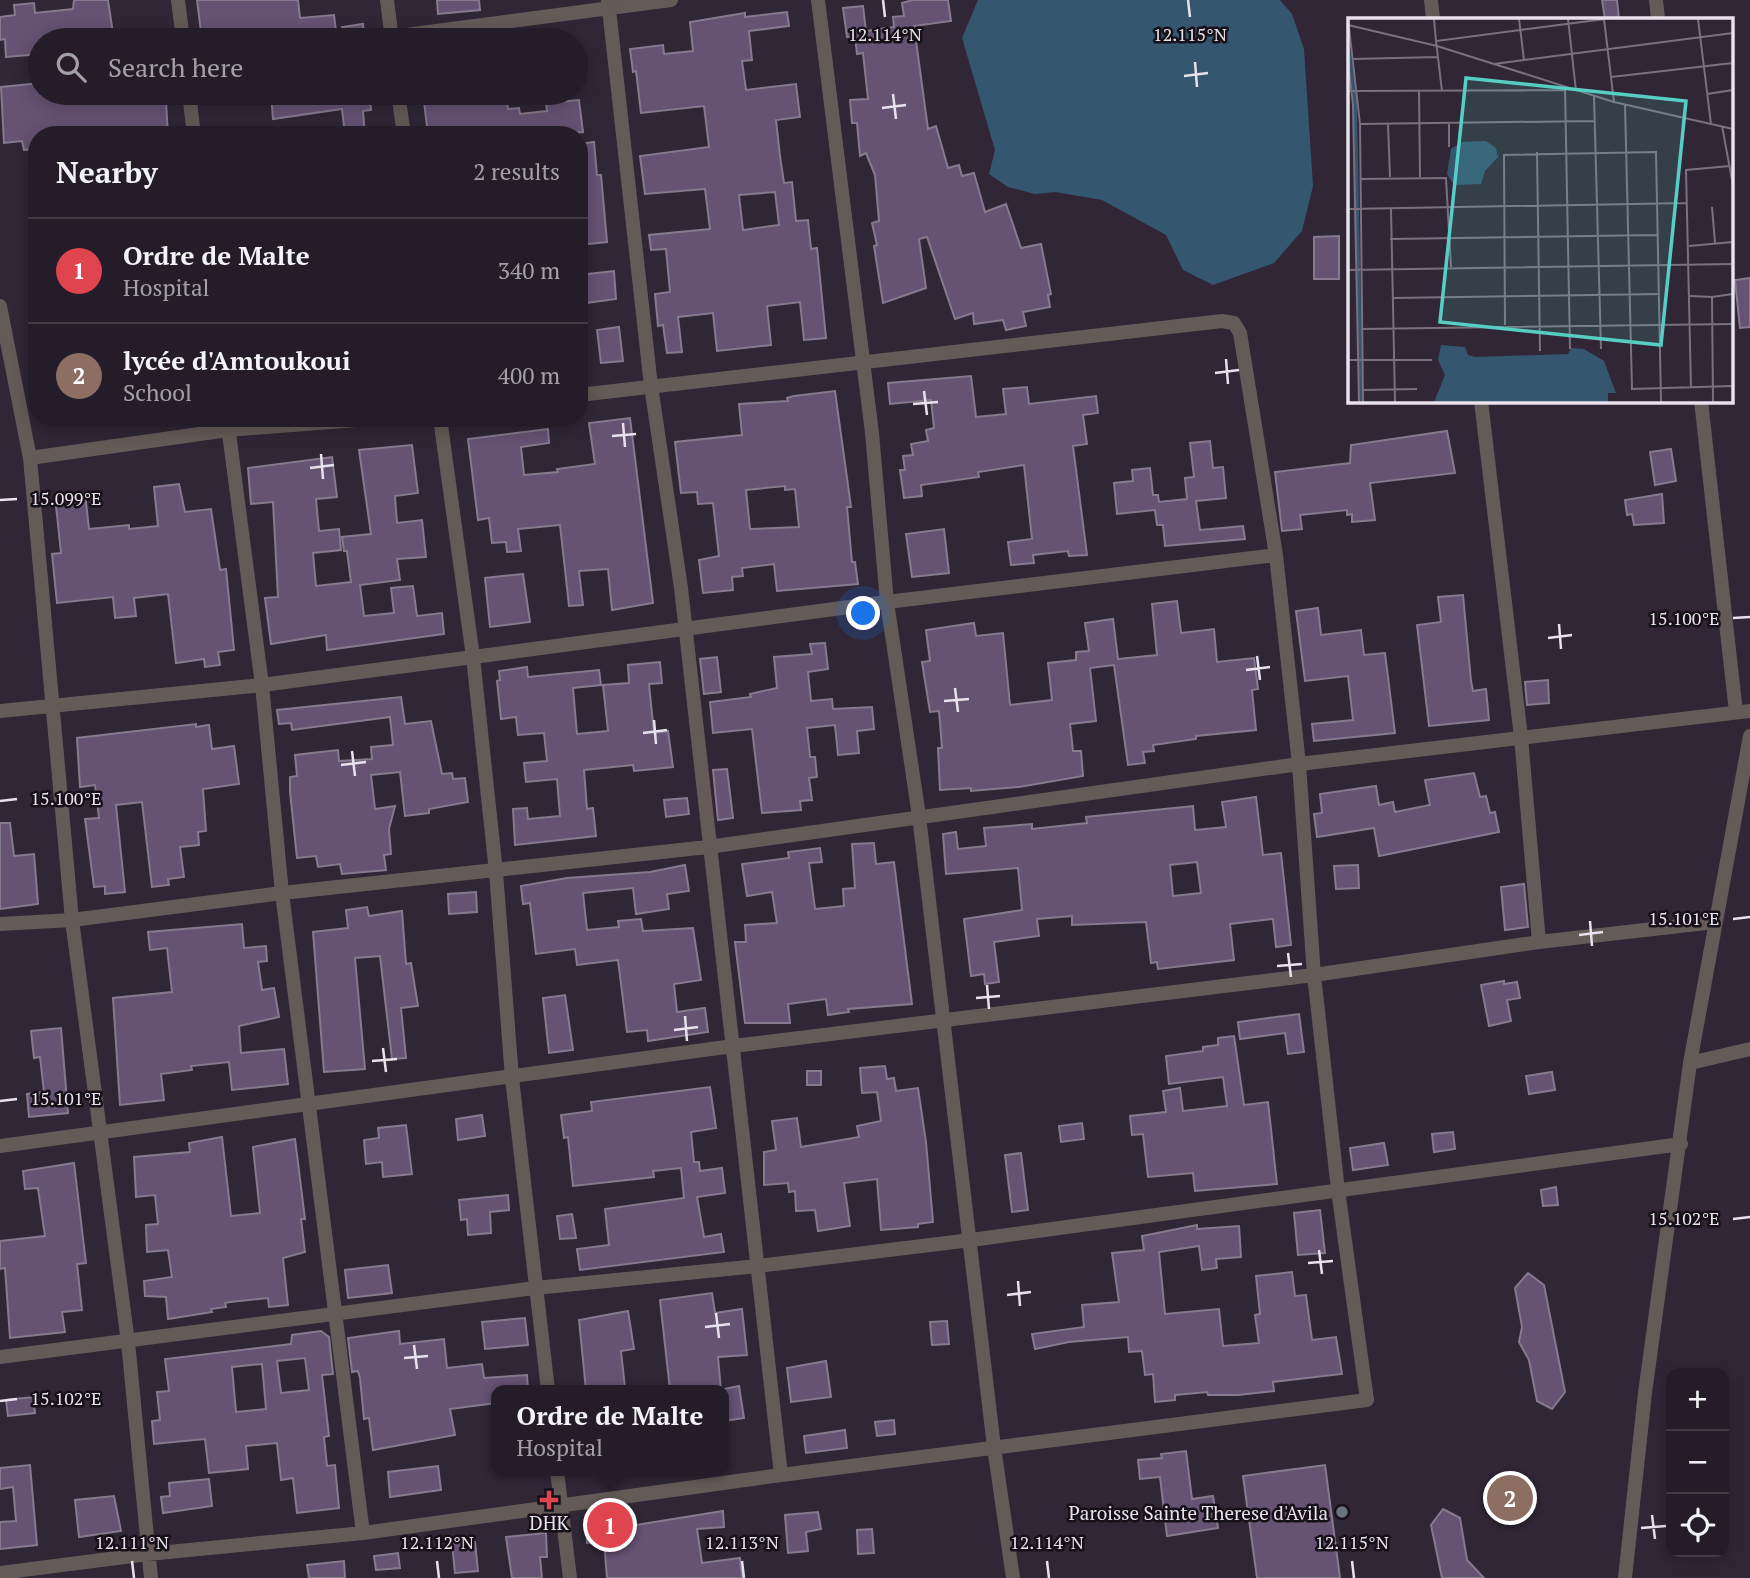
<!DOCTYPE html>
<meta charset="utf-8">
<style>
:root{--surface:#241c28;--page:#302934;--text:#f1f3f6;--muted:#a3a1a8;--line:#413a45;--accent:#db2777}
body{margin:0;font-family:"PT Serif",serif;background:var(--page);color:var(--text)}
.controls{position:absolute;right:21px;bottom:21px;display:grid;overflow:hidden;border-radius:14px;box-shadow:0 4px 18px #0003}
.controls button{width:63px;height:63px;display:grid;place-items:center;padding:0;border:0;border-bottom:2px solid var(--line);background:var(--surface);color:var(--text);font:35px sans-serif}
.you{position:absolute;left:864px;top:614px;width:24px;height:24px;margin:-18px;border:5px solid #fff;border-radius:50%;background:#1a73e8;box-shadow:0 0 0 10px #1a73e833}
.badge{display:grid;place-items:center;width:46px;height:46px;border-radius:50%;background:var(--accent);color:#fff;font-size:23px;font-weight:700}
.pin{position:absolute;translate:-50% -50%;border:4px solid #fff;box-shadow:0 2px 7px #0006}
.popup{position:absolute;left:491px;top:1385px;width:238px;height:91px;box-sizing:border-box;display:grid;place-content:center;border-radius:14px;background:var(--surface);filter:drop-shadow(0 2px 5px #0005);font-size:23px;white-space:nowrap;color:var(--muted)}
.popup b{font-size:26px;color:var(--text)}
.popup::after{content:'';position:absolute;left:50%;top:100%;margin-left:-14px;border:14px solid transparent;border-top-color:var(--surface)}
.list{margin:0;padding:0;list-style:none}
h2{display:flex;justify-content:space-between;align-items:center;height:91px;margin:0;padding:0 28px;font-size:30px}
h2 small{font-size:23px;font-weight:400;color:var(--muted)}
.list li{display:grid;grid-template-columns:46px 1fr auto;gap:21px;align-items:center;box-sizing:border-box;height:105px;padding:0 28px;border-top:2px solid var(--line)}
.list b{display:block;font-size:26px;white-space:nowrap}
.list p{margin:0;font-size:23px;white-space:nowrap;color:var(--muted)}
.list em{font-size:23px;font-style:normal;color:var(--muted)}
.icon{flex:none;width:38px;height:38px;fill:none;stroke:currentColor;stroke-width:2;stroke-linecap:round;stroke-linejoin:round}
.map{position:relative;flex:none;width:1750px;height:1578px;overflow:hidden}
.search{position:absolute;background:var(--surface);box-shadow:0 4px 18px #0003;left:28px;top:28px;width:560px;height:77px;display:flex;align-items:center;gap:18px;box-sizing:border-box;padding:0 24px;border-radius:38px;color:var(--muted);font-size:26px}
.panel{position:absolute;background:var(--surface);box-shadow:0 4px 18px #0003;left:28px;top:126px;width:560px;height:301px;border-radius:28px}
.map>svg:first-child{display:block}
.water{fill:#34566f}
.building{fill:#665273;stroke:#867a8e;stroke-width:2;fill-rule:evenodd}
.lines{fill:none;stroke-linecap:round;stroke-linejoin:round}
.street{stroke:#645a57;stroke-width:14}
.ticks{fill:none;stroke:#e8e2ed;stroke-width:2.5}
.health-dot{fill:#e0444e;stroke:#161119;stroke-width:2.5}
.worship-dot{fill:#6b7280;stroke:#161119;stroke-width:2.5}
.labels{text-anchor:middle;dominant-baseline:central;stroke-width:5;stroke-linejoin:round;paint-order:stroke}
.poi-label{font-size:19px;fill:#e8e2ed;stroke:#161119;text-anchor:end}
.inset-river{fill:none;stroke:#34566f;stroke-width:3.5}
.inset-road{fill:none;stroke:#7a717f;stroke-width:2}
.view{fill:#56cec4;fill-opacity:0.15;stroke:#56cec4;stroke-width:3.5}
.inset-edge{fill:none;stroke:#e8e2ed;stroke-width:3.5}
.ticks-label{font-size:18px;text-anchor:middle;fill:#e8e2ed;stroke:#161119;stroke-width:5;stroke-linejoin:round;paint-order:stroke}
</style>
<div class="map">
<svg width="1750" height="1578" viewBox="0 0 1750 1578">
<rect width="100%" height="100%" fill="#302636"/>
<path class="water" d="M978,0H1280L1292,14L1304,49L1313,186L1302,231L1274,263L1213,285L1183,270L1166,235L1102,200L1055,192L1035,194L1008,187L989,174L995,150L962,38Z"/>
<path class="building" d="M74,0H108L114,40H40V54L6,57L5,39L0,40V17L15,15L14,5L34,3L35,13L73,9Z
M197,0H298L300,18L334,15L337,39L202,40Z
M437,0H479L480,10L438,14Z
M913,0H948L951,21L914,26L928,129L936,126L948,168L959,165L962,176L974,173L985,212L1006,204L1021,248L1041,244L1051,294L1048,295L1050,307L1023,312L1026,326L1006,330L1003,320L974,324L973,313L955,319L927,237L919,239L926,288L883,303L874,246L877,245L872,223L879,221L875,175L866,153L860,156L857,123H852L850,100L868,99L863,53L857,54L855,36L847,37L843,8L863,6L866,31L894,27L893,17L904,16L902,3Z
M1602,0H1617L1619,19H1605Z
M787,12L789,26L749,31L752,60L742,61L746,90L796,84L800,117L776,120L780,156L784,183L792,182L796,221L808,220L811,249L817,248L826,338L804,340L800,302L767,306L771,345L717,351L713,313L678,317L682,352L667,353L663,325L658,326L655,294L670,292L666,249L651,250L649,235L710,229L705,189L645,194L640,156L709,147L704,106L641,113L636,71L633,72L630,49L663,45L664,54L693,51L690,22L745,13V17ZM775,192L779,225L743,230L739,195Z
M363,24L364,40H344L342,27Z
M40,83V93H132L134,104L166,101L168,135H143L142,129L114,135H89L88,130L37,135V149L24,150L22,141L4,143L1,87Z
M271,93H369L371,110L363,111L365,135H345L342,109L273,119Z
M423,93H446V96L506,93L508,109L519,108L520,114L547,111L546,103L579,100L583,132L548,135L547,129L428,135Z
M594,142L597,175H601L607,242L579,245V204L584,203L579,144Z
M1339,236V279H1314V237Z
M614,271L616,299L579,304V275Z
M1750,278V327L1740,328L1735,280Z
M619,327L623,361L601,363L597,330Z
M971,376L976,417L1006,414L1003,389L1027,387L1029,404L1096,396L1098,413L1083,415L1087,444L1073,446L1087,555L1069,556L1068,551L1033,555L1034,563L1011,565L1008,542L1032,539L1024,465L978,472L979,477L921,485L922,496L904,498L900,470H905L903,456L913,455L911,444L928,441L926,430L934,428L931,400L890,404L888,383Z
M835,391L851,507H847L852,562H855L858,584L777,591L774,564L742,568L743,576L732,577L733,590L703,593L699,560L719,556L713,503L698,504L697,492L681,493L675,442L742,435L739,404L788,401L787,398L794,396ZM785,486V490L795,489L799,527L750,529L746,490Z
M630,418L653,603L612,610L608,569L579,571L583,605L569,606L560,525L518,529L521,551L507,552L506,542L492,543L489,518L478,520L468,439L548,429L549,443L521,447L524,475L558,472L557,469L595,464L589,423Z
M1447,431L1455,473L1370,483L1375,520L1352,522V514L1347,515V510L1300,515L1302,529L1282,531L1275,472L1350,463L1351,445Z
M1210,441L1213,468L1223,467L1226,498L1196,501L1200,530L1243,526L1245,539L1165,546L1163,525H1157L1155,510L1117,514L1114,483L1133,481L1132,470L1150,468L1153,495H1158L1159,502L1187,499L1185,478L1194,477L1190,443Z
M412,445L418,493L395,496L397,523L422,520L426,557L397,559L400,580L360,585L364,616L394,613L391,588L413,586L417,616L442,613L444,634L327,650L326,635L271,644L265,598L278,597L273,502L251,504L248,468L332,457L337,497L316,499L319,531L339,529L341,550L313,553L316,586L351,582L347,551H344L342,537L371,534L359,450Z
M1671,449L1676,481L1655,485L1650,452Z
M179,484L185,512L211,509L220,570L226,569L234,650L218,652L220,665L205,667L204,659L176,663L168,594L134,598L136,616L115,618L113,597L57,603L52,554L61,553L55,496L85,493L89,529L129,525V529L158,526L154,487Z
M1662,494L1664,523L1634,525L1632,514L1627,515L1625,500Z
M944,529L949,573L912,577L906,534Z
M523,574L530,622L490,627L485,578Z
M1463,595L1471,681L1473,691L1486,689L1489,720L1429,726L1417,625L1441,622L1438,597Z
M1177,601L1181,633L1214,629L1217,662L1254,658L1258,689L1252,690L1256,730L1196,736V739L1153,745L1154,751L1143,752L1145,763L1128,765L1114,665L1090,668L1096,721L1070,724L1073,751H1081L1083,776L1019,787L971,791V788L940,790L938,748H942L939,711L930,712L922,662L930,661L926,630L974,623L976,636L1003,633L1010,705L1052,700L1048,663L1076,660V652L1089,651L1085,623L1113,619L1118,659L1157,655L1152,604Z
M1318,608L1321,635L1361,630L1364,655L1385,653L1395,733L1314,741L1312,724L1353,720L1348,676L1305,681L1296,611Z
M825,643L828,669L808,672L811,701L832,699L833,709L872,707L874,729L857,731L859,753L838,755L835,725L807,728L810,757H815L817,777L809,778L812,800L800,801L801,810L762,813L752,729L713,733L710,702L751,697L750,694L777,688L774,657L812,654L810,644Z
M717,657L721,692L704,694L700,659Z
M660,662L662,683L649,684L654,733L668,731L673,767L634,771L633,765L584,770L587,809L593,808L596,836L515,845L513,809L527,808L528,819L560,816L557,779L526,782L524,763L547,761L544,733L518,735L516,717L501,719L497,681L500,680L499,671L527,667L528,677L599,670L601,685L573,688L577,734L608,731L603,685L629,683L628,665Z
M1548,680L1549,703L1527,705L1525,682Z
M401,697L405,724L431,721L442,774L452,773L453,779L465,778L468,802L429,809V813L405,816L400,772L371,775L375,809L395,806L389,829L391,854L384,855L386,870L342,874L340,864L318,867L316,856L297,858L290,792V777L297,776L295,755L338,750L339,761L372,759L371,747L393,745L390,717L292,730L291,723L279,724L277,710Z
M196,724V727L209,725L212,749L234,746L239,784L203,789L206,831L198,832L199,845L180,847L184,877L168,879L169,885L152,887L142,802L116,805L125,892L105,894V886L94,887L85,819L99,818L95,785L80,787L77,738Z
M727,769L733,818L718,820L713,770Z
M1474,773L1480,797L1486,796L1490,813L1495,812L1499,832L1379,856L1374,828L1317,837L1314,814L1322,813L1320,794L1376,786L1379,805L1393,802L1395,812L1430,805L1425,780Z
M1256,797L1263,855L1281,853L1291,945L1276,947L1273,919L1230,924L1234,960L1158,969L1157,962L1151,963L1146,922L1072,925V916L1037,919L1039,936L994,942L999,982L985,984L984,974L971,976L964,919L1022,910L1018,868L946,874L943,834L956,832L958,849L986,846L984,828L1032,824V829L1087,823L1086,817L1193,806L1195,830L1226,827L1222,802ZM1197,862L1201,893L1173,896L1170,865Z
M687,798L689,814L666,817L664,800Z
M0,823H10L14,856L34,854L38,904L0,909Z
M874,843L876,864L894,862L912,1004L848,1009L849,1012L828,1015L826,999L788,1004L790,1023H745L735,942H746L745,925L777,923L772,892L747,896L742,864L789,858L788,852L820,848L822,862L809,863L815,909L844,906L843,889L855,888L852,844Z
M685,865L689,891L667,894L669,909L636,914L633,888L583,893L587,930L619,927L618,921L641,919L643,931L693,928L701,980L674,984L677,1012L705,1008L708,1032L648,1041L647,1030L627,1032L618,960L577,965L575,949L536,954L530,903L523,904L521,886L567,878L650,872Z
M1358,865L1359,888L1336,889L1334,866Z
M1524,884L1528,927L1505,930L1501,887Z
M476,892L477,912L449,914L448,894Z
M367,907L369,916L402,911L406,964L411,963L418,1006L401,1008L406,1058L392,1059L380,956L355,958L365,1069L324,1072L313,932L348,928L346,910Z
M242,924L244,948L266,946L267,961L258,962L262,990L274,988L279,1017L239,1026L241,1053L284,1049L288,1084L232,1090L229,1062L191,1066L192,1070L161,1074L164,1100L120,1105L113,998L172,992L167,948L150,950L148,932Z
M1504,981V984L1517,982L1520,998L1507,1000L1511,1021L1489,1026L1481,985Z
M565,995L573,1050L549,1053L543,998Z
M1299,1014L1304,1052L1288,1054L1285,1033L1240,1039L1238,1022Z
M61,1028L68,1113L29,1117L27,1094L44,1092L40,1057L34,1058L31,1031Z
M1234,1036L1244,1105L1268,1102L1277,1184L1195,1191L1193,1173L1148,1177L1143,1134L1132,1135L1130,1116L1166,1112L1163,1091L1180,1088L1183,1111L1227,1106L1223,1077L1169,1084L1166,1056L1203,1051V1047L1218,1045V1038Z
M885,1066L887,1079L894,1078L896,1091L918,1088L926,1142L933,1222L918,1224V1227L881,1230L877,1179L844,1183L850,1226L818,1231L815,1210L796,1211L795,1191L789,1192L788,1183L764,1185V1152L776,1150L772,1121L797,1118L801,1147L859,1137L857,1126L881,1121L877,1092L862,1093L860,1068Z
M807,1071H821V1085H807Z
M1552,1072L1555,1090L1529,1094L1526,1076Z
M710,1087L716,1128L691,1132L694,1162H699L700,1171L722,1168L725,1193L697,1197L704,1237L721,1234L724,1252L580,1270L577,1249L609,1245L605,1209L684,1198L681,1168L653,1171L654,1177L573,1186L568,1137L564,1138L561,1115L592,1111L591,1102Z
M482,1115L485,1136L458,1140L456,1119Z
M1082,1123L1084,1139L1061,1142L1059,1126Z
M406,1125L412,1174L383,1177L382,1162L366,1164L364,1140L379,1138L378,1128Z
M1453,1132L1455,1149L1434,1152L1432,1134Z
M222,1137L231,1216L260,1213L253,1147L295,1139L305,1219H301L305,1252L283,1258L288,1305L269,1307L268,1298L230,1302L225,1303L226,1307L211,1309L212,1312L168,1319L166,1297L145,1296L144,1281L172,1277L168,1250L147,1252L146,1225L158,1224L155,1195L136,1197L134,1157L190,1152L189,1143Z
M1384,1143L1388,1165L1353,1170L1350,1148Z
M1021,1153L1028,1210L1012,1212L1005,1155Z
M74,1163L86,1263L77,1264L82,1310L62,1312L65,1332L10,1338L5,1268L0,1269V1241L45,1236L38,1188L25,1189L23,1171Z
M1556,1187L1558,1205L1543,1206L1541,1190Z
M508,1195L509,1210L490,1212L491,1233L468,1235L467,1219L461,1220L459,1200Z
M1320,1210L1325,1253L1298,1255L1294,1213Z
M572,1214L576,1238L560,1239L557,1216Z
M1197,1225V1229L1239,1226L1241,1257L1216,1259L1217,1268L1202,1270L1199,1246L1159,1252L1165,1314L1219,1309L1223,1346L1259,1343L1255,1315L1260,1314L1256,1276L1292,1272L1295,1296L1306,1295L1312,1340L1336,1337L1342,1374L1273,1382L1274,1391L1238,1395H1208L1207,1392L1175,1395V1400L1155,1402L1153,1374L1145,1375L1142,1351L1129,1352L1128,1337L1069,1342L1035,1349L1032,1334L1084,1327L1082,1305L1119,1302L1112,1253L1144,1250L1142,1236Z
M388,1265L392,1293L348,1298L345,1270Z
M1528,1273L1544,1285L1565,1392L1552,1409L1537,1401L1529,1360L1519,1342L1522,1327L1515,1288Z
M712,1293L715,1313L742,1309L747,1355L718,1357L721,1390H670L660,1300Z
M628,1311L634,1349L621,1351L625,1388L586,1390L579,1320Z
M525,1318L528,1345L485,1349L482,1322Z
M947,1321L949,1344L932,1345L930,1322Z
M321,1331L329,1337L333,1374L322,1375L329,1436L324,1437L327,1466L335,1465L339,1508L297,1513L293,1478L281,1480L277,1443L246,1446L248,1469L209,1473L205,1439L154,1444L152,1421L160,1420L157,1392L169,1391L165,1359L291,1344L292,1335ZM305,1358L309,1390L281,1393L277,1361ZM262,1364L266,1409L236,1412L232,1367Z
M399,1331L400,1344L444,1339L447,1368L482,1364L484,1378L527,1375L528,1390H496V1403L450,1409L455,1435L373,1450L369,1418L364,1419L360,1378L358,1371L352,1372L348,1338Z
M826,1361L831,1397L791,1402L787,1368Z
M739,1386L744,1418L724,1421V1389Z
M33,1397L35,1413L8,1416L6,1400Z
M894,1420L895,1434L877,1436L875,1422Z
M845,1430L847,1448L806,1453L804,1436Z
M1186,1451L1192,1499L1213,1496L1218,1528L1167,1536L1160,1477L1140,1479L1138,1460L1162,1458L1161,1454Z
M30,1465L37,1545L0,1549V1522L16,1521L13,1487L0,1489V1468Z
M1325,1465L1340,1578H1257L1243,1476Z
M438,1466L441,1490L390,1497L388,1472Z
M209,1479L212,1506L163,1513L161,1497L170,1496L169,1483Z
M114,1496L121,1531L79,1537L75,1500Z
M1443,1509L1460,1518L1467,1560L1484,1578H1442L1431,1525Z
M723,1511L724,1527L697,1529L702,1563L740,1558L742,1578H607L604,1541L587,1543L586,1527L635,1521L636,1525Z
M818,1512L821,1529L806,1532L808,1551L788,1553L785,1515Z
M872,1529L874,1553L858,1554L857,1530Z
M546,1533L547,1557H540L542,1578H512L506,1537Z
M475,1542L478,1571L455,1573L452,1544Z
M398,1553L400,1568L376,1570L374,1556Z
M344,1561L345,1578H309L307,1565Z"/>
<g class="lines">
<path class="street" d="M178,0L183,40
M387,0L392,40
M608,0L651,386L681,588L781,1475
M818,0L872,433L887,602L919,816L994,1447L1013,1578
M1431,0L1433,19
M1656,0L1658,19
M391,37L671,0
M189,93L194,135
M398,93L404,135
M0,306L30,458L72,920L128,1342L151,1578
M1481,401L1521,737L1539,942
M1701,401L1736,712
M227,418L262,685L282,893L363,1533
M440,418L473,657L496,872L512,1078L548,1390
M30,458L228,430L382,418
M0,711L262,685L887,602L1276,555
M0,924L72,920L282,893L708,847L1299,764L1750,711
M1690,1063L1750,1049
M0,1146L733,1046L1314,975L1539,942L1715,922
M0,1357L535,1288L758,1266L971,1240L1681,1144
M557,1471L570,1578
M0,1573L148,1554L363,1533L781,1475L1367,1400L1338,1190L1314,975L1299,764L1276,555L1240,333L1234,323L1222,321L579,395
M1625,1578L1645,1393L1690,1063L1750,736"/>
</g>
<path class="ticks" d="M883,0L885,17M1188,0L1190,17M1195,62L1197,87M1184,76L1208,73M893,94L896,119M882,108L906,105M1226,359L1228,384M1215,373L1239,370M924,391L927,415M913,404L938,402M623,423L625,447M612,436L636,434M321,454L323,479M310,468L334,465M0,500L17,499M1733,618L1750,617M1559,624L1561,649M1548,638L1572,635M1257,656L1260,680M1246,670L1270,667M955,688L958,712M944,701L969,699M654,720L656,744M643,733L667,730M352,751L355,776M341,765L366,762M0,801L17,799M1733,919L1750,917M1590,921L1592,946M1579,935L1603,932M1288,953L1291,977M1277,966L1302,964M987,985L989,1009M976,998L1000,996M685,1016L687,1041M674,1030L698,1027M383,1048L386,1072M372,1061L397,1059M0,1101L17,1099M1733,1219L1750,1217M1319,1250L1322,1274M1308,1263L1333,1261M1018,1281L1020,1306M1007,1295L1031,1292M716,1313L719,1338M705,1327L730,1324M414,1345L417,1369M404,1358L428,1356M0,1401L17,1399M1652,1515L1655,1539M1641,1528L1666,1526M132,1561L134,1578M437,1561L439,1578M742,1561L744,1578M1047,1561L1049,1578M1352,1561L1354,1578"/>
<path class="health-dot" d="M545.5 1489.5h7v7h7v7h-7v7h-7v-7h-7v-7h7z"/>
<circle class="worship-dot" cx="1342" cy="1512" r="7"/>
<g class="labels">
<g class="poi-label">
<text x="1328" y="1512">Paroisse Sainte Therese d'Avila</text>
<text x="549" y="1522" text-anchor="middle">DHK</text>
</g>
</g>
<g transform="translate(1348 18)">
<rect width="385" height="385" fill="#302636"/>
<path d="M138,123L148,130L150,139L137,153L133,166L106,167L99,156L103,131L113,124ZM93,327L117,329L120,337L127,339L220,336L223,330L236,331L256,343L268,375H260V384H86L97,357L90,342Z" fill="#34566f"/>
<path class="inset-river" d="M0,29L7,80L13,384"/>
<path class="inset-road" d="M0,1L12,106L15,384M86,1L88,23M171,1L176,42M220,1L228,73M256,1L266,84M350,1L363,106M0,7L89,28L266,84L385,111M5,41L90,39M0,43L5,87L11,384M146,46L385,15M263,59L385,45M217,70L222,331M0,73L217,72M71,73L72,159M94,73L88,23L257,1M359,76L385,72M246,78L253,331M277,86L284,371L385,368M101,105V129M12,106L246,103M40,106L42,159M374,108L385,167M189,134L192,333M12,161L98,160L103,249M364,189L367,225M0,191L339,185M43,191L47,384M42,221L309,217M341,228L385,224M0,252L385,246M342,278L364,279L365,384M364,279L385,276M45,280L312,276M157,307L156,137L308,134L313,384M13,311L385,306M0,342H84M343,370L338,152L382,148M15,372L69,371"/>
<path class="view" d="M118,60L338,83L313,327L92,304Z"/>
<rect width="385" height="385" class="inset-edge"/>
</g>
<g class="ticks-label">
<text x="885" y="41">12.114°N</text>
<text x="1190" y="41">12.115°N</text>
<text x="66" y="505">15.099°E</text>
<text x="1684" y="625">15.100°E</text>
<text x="66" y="805">15.100°E</text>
<text x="1684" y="925">15.101°E</text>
<text x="66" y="1105">15.101°E</text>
<text x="1684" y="1225">15.102°E</text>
<text x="66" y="1405">15.102°E</text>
<text x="132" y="1549">12.111°N</text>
<text x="437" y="1549">12.112°N</text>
<text x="742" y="1549">12.113°N</text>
<text x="1047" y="1549">12.114°N</text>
<text x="1352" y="1549">12.115°N</text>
</g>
</svg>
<div class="controls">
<button>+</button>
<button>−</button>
<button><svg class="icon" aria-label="locate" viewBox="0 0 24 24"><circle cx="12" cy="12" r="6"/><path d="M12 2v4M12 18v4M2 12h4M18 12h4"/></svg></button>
</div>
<div class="you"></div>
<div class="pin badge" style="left:610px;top:1525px;background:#e0444e">1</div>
<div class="popup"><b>Ordre de Malte</b>Hospital</div>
<div class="pin badge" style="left:1510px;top:1498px;background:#8d6e63">2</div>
<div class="search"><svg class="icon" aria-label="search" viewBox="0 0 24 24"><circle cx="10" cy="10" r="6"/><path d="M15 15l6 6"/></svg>Search here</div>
<section class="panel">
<h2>Nearby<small>2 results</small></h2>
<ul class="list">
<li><span class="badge" style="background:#e0444e">1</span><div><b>Ordre de Malte</b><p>Hospital</p></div><em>340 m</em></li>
<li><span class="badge" style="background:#8d6e63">2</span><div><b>lycée d'Amtoukoui</b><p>School</p></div><em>400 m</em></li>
</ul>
</section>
</div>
